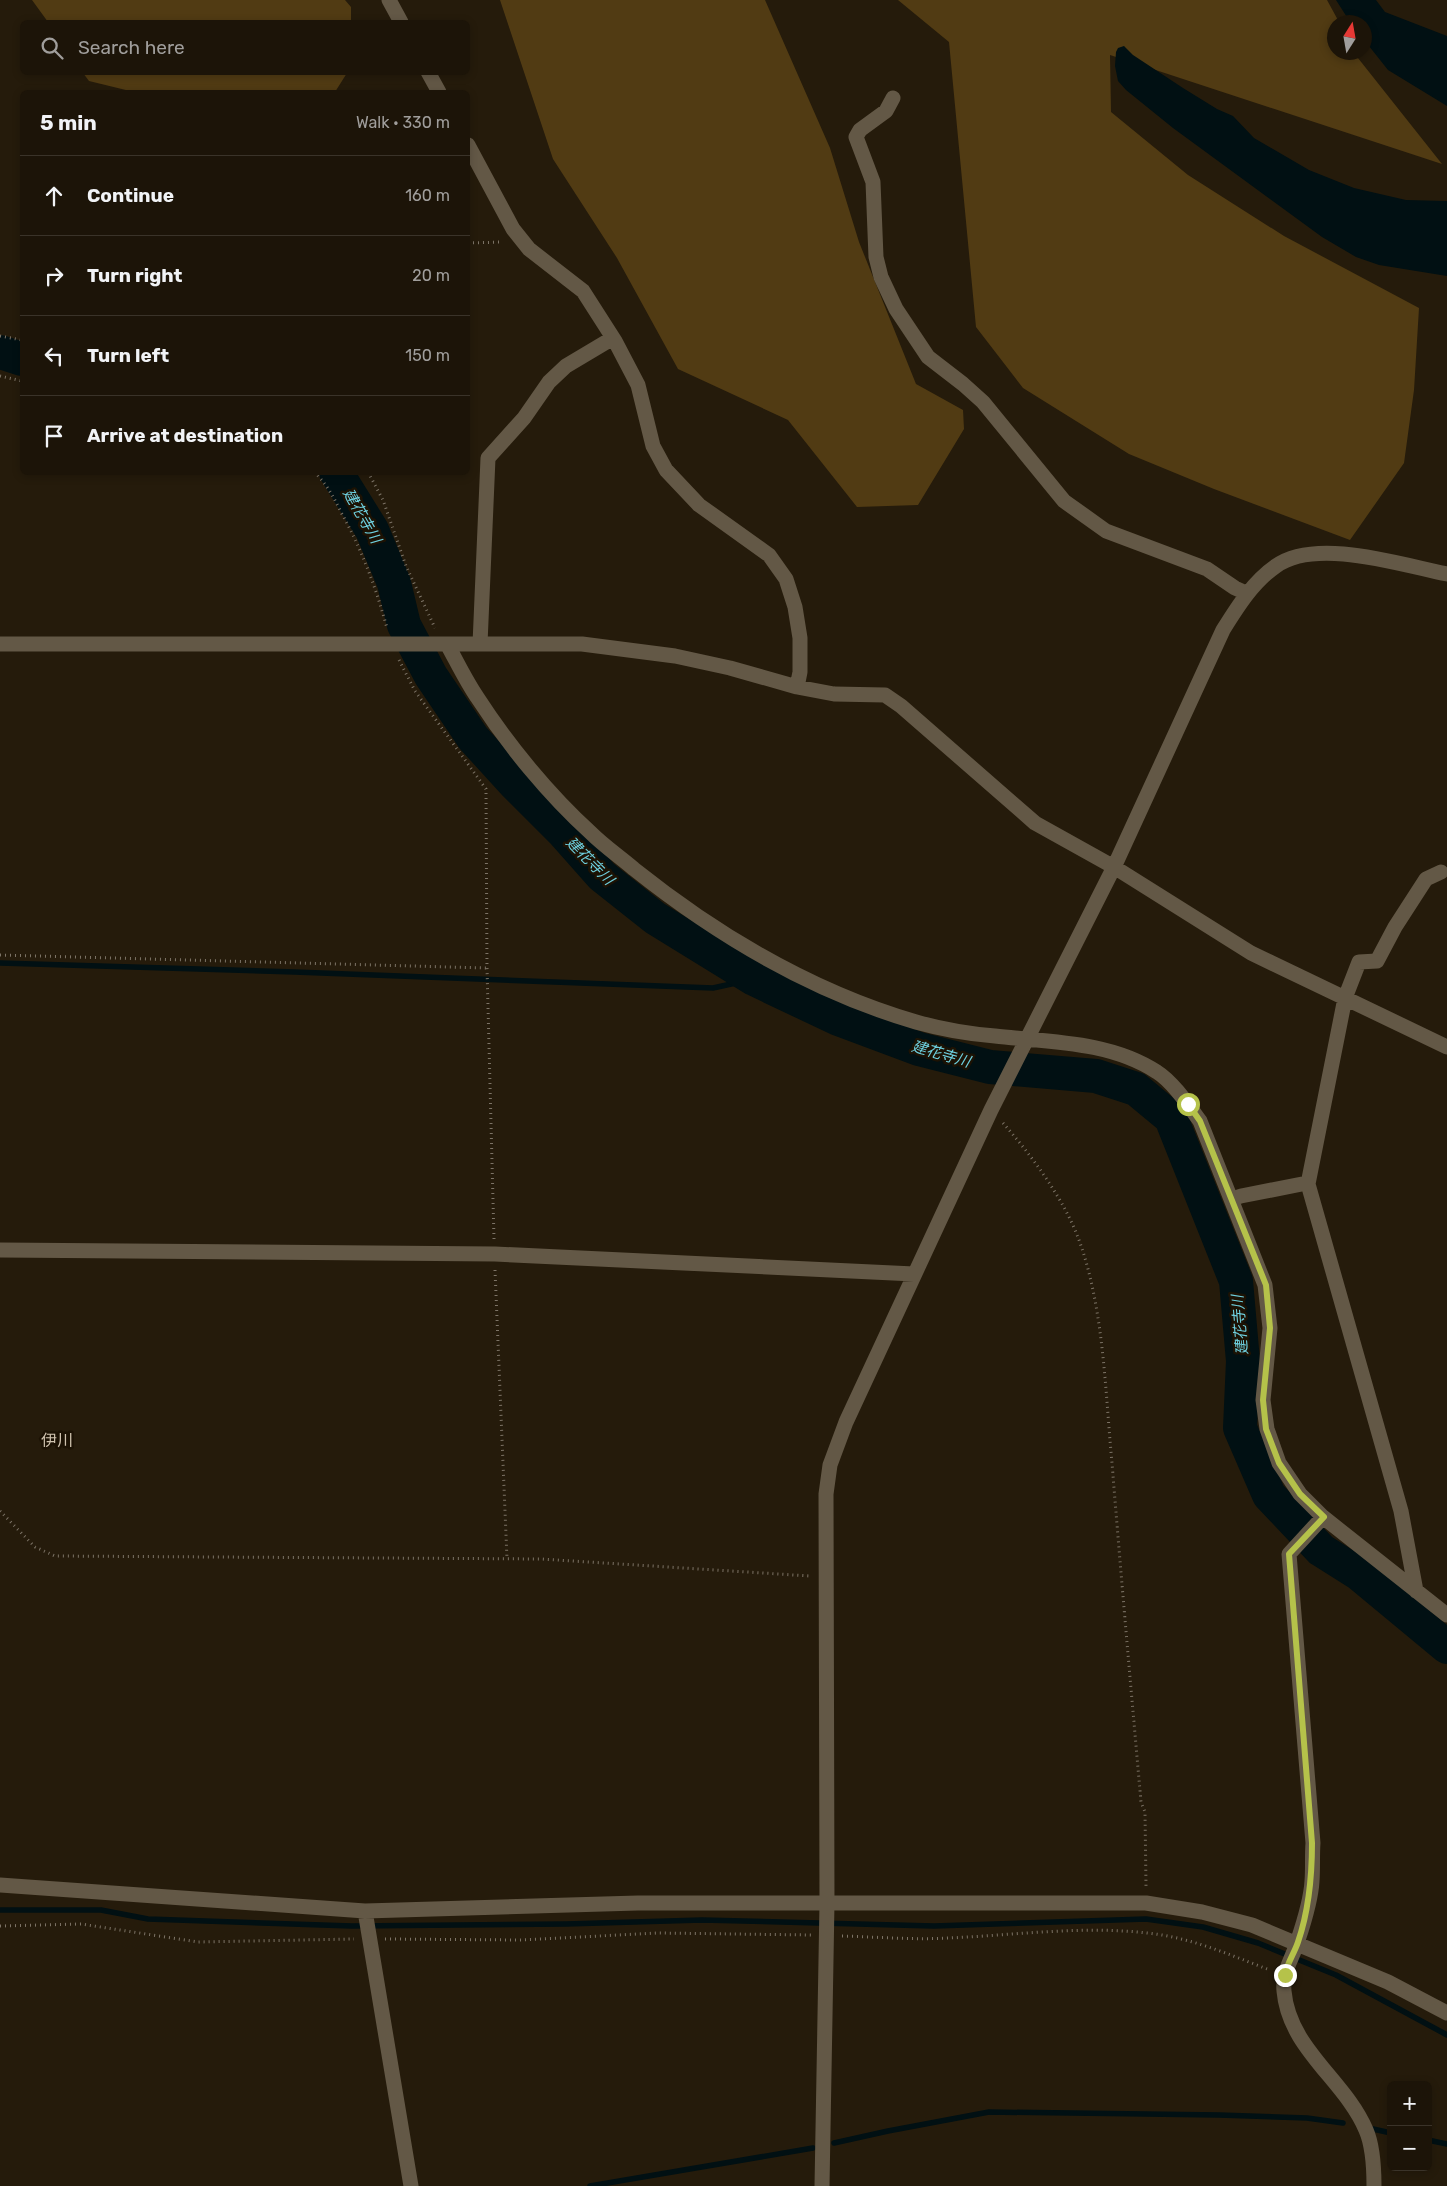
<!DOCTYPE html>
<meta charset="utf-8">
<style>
:root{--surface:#1c1408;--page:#292116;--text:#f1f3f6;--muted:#a09e9c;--line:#3a3329}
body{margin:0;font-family:Rubik,"Noto Sans JP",sans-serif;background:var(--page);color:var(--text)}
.controls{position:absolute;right:15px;bottom:15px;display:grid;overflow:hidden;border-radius:8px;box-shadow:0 2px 8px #0003}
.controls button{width:45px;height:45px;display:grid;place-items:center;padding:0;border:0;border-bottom:1px solid var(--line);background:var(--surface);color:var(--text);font:25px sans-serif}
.compass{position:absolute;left:1327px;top:15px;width:45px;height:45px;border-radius:50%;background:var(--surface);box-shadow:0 2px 8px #0003;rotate:11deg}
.stop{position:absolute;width:15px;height:15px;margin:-11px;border:4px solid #b5c24a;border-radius:50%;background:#fff}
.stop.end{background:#b5c24a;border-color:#fff;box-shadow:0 1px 5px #0008}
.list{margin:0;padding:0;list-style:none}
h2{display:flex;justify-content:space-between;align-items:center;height:65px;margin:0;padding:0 20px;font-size:21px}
h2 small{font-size:16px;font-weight:400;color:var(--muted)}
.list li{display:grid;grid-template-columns:32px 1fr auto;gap:15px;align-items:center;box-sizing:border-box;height:80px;padding:0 20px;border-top:1px solid var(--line)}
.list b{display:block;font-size:19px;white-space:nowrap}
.list em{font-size:16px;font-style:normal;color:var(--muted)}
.icon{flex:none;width:28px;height:28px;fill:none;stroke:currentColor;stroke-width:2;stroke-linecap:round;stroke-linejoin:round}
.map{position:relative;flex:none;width:1447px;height:2186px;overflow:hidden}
.search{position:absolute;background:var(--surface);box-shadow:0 2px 8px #0003;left:20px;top:20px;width:450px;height:55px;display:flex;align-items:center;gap:12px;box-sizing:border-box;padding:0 18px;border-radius:8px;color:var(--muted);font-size:19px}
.panel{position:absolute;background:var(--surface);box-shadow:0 2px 8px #0003;left:20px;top:90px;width:450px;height:385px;border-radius:8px}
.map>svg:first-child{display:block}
.green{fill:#513b13}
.water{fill:#011013}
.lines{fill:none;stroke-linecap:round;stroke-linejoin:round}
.stream{stroke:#011013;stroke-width:5.5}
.river{stroke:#011013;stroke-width:34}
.path{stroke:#7d7467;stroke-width:3;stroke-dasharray:1 4;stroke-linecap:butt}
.minor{stroke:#635846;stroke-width:15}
.route{stroke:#b5c24a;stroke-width:6}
.labels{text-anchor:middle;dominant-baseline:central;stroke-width:5;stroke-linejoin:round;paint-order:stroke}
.water-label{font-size:15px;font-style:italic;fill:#6ed0df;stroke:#1c1204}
.quarter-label{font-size:16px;fill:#cfc2ae;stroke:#1c1204}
</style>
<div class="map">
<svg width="1447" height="2186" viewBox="0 0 1447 2186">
<rect width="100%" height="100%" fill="#251b0b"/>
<path class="green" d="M32,0H345L351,7V22H48Z
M500,0H765L830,148L859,242L916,384L963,410L964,429L918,505L857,507L788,420L678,369L617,258L553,159Z
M898,0H1327L1339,22H1334V52L1354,53L1442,164L1110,55L1111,112L1188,175L1284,236L1419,308L1414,390L1404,463L1350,540L1214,489L1129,454L1023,388L976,327L949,42Z
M83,73H347L335,92H134L89,81Z"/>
<path class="water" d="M1336,0H1376L1385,12L1447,36V106L1388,70L1365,41L1364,22H1350Z
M1124,46L1133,55L1183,88L1217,109L1233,116L1254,138L1309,170L1354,188L1406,200L1447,201V276L1379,265L1356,257L1322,237L1173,128L1126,90L1118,81L1115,66L1116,52L1118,48Z"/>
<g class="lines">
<path class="stream" d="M0,963L295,972L713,988L754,979
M0,1910H101L148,1919L352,1926L566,1924L702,1920L934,1926L1146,1919L1203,1927L1258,1943L1336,1975L1447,2035
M1373,2129L1391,2133
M1428,2140L1447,2144
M834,2143L888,2131L989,2112L1219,2115L1307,2118L1343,2123
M590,2186L813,2148"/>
<path class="river" d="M0,352L22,359
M336,472L372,530L394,583L404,625L431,676L473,738L515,784L563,832L602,876L655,918L754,979L836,1018L919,1049L990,1067L1096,1076L1136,1089L1171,1118L1236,1281L1243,1361L1240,1428L1269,1495L1321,1550L1359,1574L1447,1647"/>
<path class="path" d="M468,243L502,242
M0,336L22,340
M0,376L22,381
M314,472C327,484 334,498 342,514C362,550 376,588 387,628
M368,472L383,500L406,566L435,628
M399,660L415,691L486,789L487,968L494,1239
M0,955L487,968
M1003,1123C1032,1156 1064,1199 1079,1240C1104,1309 1105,1390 1112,1463C1121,1576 1131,1689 1141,1802L1145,1812L1146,1886
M495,1270L507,1559
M0,1511L35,1547L55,1556L541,1559L810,1576
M0,1926L81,1924L198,1942L354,1939
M842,1936C878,1937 914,1940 949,1938C1019,1935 1092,1924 1162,1935C1199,1941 1235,1957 1270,1970
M385,1939L519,1940L658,1933L811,1935"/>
<path class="minor" d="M389,0L401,22
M428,72L439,92
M893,98L886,111L860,130L856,137L873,182L876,257L881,277L896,309L928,357L963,384L983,402L1064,501L1106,531L1207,569L1235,588L1246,593
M468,145L513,229L529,249L583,291L615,341L638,385L653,446L666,470L699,505L769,555L786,579L795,607L800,638V672L797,687
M0,644H582L675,656L730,668L797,687L834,694L885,695L901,706L1035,823L1114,867L1251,953L1447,1047
M447,644C457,662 466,681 477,697C508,745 549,795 591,833C604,846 620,857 634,869C718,936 813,992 916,1022C941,1029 969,1034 995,1036C1048,1042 1110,1041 1157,1072C1173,1082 1189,1106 1200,1121L1265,1285L1270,1328L1263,1400L1267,1429L1279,1463L1300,1494L1323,1517L1447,1615
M480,644L488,458L524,418L549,382L566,366L613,338
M1232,1199L1241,1196L1302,1184H1308
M0,1250L495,1254L914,1274
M1323,1517L1289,1554L1313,1843C1312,1856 1313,1868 1312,1881C1311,1900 1304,1922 1298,1940C1293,1958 1282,1971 1284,1991C1289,2049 1345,2080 1366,2130C1373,2146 1374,2168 1374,2186
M1416,1591L1401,1511L1308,1184L1345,998L1359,962L1377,961L1395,927L1426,879L1441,872
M0,1885L365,1911L638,1903H1146L1202,1912L1252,1925L1388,1982L1447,2013
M365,1911L411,2186
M822,2186L827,1903L826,1494L830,1465L846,1422L991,1110L1114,867L1223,630C1238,606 1253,582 1276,566C1316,537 1402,565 1447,574"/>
</g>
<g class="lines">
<path class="route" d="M1188,1104L1200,1121L1266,1285L1270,1328L1263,1400L1266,1429L1279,1463L1300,1494L1324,1517L1289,1554L1312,1843C1312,1877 1309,1910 1298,1942C1294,1954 1287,1963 1285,1975"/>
</g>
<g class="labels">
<g class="water-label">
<text transform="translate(362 516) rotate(60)">建花寺川</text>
<text transform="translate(590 861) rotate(45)">建花寺川</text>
<text transform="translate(941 1054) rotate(16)">建花寺川</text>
<text transform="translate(1240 1325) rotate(-95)">建花寺川</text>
</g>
<g class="quarter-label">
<text x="57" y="1440">伊川</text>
</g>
</g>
</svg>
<div class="controls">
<button>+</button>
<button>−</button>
</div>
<svg class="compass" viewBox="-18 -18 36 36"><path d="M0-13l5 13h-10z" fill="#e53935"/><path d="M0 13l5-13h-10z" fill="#a09e9c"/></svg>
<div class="stop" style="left:1188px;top:1104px"></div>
<div class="stop end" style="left:1285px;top:1975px"></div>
<div class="search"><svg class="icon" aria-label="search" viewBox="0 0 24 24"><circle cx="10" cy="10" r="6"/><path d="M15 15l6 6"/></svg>Search here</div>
<section class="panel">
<h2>5 min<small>Walk · 330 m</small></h2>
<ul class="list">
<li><svg class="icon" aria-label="ahead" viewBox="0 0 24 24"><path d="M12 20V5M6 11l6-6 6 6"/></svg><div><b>Continue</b></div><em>160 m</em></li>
<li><svg class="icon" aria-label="right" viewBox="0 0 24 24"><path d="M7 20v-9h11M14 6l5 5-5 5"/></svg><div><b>Turn right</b></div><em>20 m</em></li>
<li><svg class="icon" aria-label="left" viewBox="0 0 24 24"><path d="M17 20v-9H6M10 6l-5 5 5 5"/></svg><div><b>Turn left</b></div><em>150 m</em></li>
<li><svg class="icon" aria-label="arrive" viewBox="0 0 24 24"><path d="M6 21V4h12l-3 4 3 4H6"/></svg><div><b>Arrive at destination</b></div></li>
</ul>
</section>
</div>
